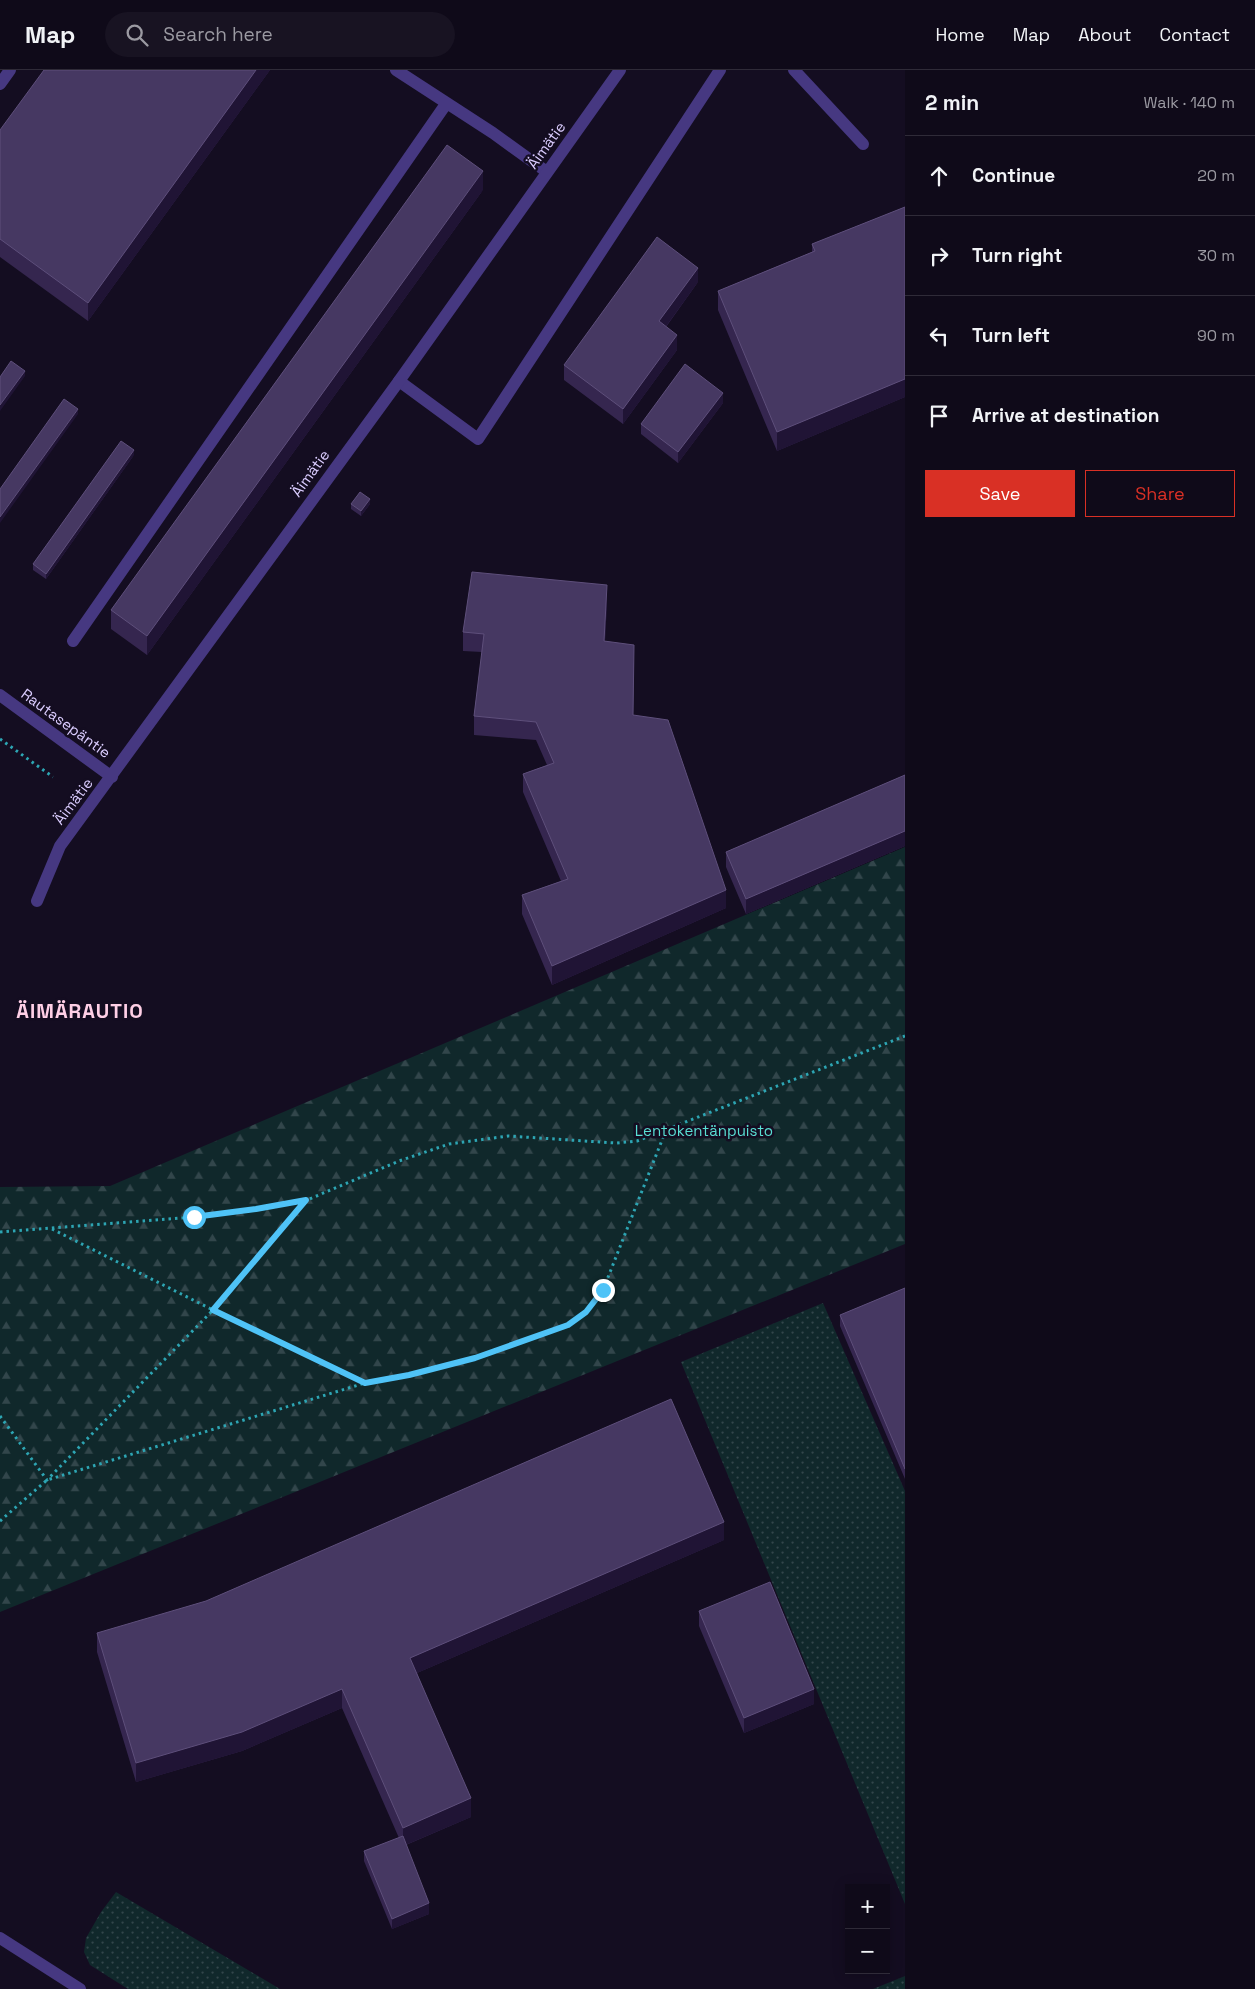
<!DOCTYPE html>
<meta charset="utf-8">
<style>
:root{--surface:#0f0a19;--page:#181322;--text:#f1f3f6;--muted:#9b9aa2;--line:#2f2b38;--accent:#d93025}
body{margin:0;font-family:"Space Grotesk",sans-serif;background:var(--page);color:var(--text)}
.controls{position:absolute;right:15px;bottom:15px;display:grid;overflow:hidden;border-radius:0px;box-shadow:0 2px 12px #0003}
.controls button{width:45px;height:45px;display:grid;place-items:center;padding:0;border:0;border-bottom:1px solid var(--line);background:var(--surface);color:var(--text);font:25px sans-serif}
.stop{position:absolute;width:15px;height:15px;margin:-11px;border:4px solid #4fc3f7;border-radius:50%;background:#fff}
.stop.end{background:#4fc3f7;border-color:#fff;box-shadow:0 1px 5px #0008}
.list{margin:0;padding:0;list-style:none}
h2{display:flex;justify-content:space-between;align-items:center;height:65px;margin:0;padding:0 20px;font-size:21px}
h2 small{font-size:16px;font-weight:400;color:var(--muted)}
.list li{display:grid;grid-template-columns:32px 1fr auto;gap:15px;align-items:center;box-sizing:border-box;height:80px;padding:0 20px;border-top:1px solid var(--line)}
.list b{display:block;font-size:19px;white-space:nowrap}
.list em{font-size:16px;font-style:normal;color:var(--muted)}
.actions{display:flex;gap:10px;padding:15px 20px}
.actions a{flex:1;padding:11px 0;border:1px solid var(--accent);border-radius:0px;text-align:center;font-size:18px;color:var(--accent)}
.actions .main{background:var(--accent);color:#fff}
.icon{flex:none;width:28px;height:28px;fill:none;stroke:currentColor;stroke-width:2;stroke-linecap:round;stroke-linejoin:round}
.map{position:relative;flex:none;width:905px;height:1919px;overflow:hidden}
header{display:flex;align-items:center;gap:30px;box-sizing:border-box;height:70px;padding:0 25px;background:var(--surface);border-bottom:1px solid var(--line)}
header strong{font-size:24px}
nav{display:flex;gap:28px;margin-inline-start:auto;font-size:18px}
.search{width:350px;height:45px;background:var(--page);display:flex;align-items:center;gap:12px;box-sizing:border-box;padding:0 18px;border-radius:28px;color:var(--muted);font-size:19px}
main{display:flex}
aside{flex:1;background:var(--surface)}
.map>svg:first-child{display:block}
.grass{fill:url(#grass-dots)}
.forest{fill:url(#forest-firs)}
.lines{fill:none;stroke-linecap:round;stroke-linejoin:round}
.path{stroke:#2da5b3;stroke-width:3;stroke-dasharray:2.5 4;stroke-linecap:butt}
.lane{stroke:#463881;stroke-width:12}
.street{stroke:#463881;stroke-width:12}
.wall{fill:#35264f}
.shaded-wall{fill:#201435}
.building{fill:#463862;stroke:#5e4f7b}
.route{stroke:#4fc3f7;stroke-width:6}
.labels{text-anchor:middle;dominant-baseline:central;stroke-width:5;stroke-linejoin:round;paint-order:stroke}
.street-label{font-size:15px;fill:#dbcdff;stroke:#140d21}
.park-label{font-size:15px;fill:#59dfd4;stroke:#140d21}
.district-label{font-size:20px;font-weight:bold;letter-spacing:1px;fill:#ffcfe6;stroke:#140d21}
</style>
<header>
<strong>Map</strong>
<div class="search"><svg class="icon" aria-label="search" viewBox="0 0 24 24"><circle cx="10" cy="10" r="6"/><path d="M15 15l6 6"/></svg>Search here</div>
<nav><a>Home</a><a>Map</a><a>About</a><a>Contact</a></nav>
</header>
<main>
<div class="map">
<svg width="905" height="1919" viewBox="0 0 905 1919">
<defs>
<pattern id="grass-dots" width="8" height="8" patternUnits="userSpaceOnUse" patternTransform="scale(1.25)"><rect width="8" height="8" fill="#10282b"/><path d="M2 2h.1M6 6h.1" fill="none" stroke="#32464b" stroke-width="1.8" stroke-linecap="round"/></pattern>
<pattern id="forest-firs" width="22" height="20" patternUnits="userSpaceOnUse" patternTransform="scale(1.25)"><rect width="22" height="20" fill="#10282b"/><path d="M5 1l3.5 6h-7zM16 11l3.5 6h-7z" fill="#32464b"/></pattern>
</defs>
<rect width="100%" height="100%" fill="#140d21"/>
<path class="grass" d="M823,1233L905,1421V1834L681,1292Z
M116,1822L280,1919H128L90,1895L84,1882L86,1868L101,1842Z
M905,1906V1919H873Z"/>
<path class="forest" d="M905,777V1174L0,1542V1117L110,1116Z"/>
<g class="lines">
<path class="path" d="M0,669L53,707
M52,1159L213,1240L365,1313
M0,1162L194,1147L256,1139L307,1130L399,1091L449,1074L508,1066L616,1073L637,1071L905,966
M0,1346L47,1410L213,1240L306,1130
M0,1451L47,1410L365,1313L409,1305L475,1288L568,1255L586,1242L603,1220L666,1060"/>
<path class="lane" d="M396,0L493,63L547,102
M794,0L863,74
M0,14L10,0
M399,311L478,369L720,0
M73,571L446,34"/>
<path class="street" d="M0,625L112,707
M37,831L60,776L399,311L620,0
M0,1868L80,1919"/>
</g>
<path class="wall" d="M270,0L88,251L0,187V60Z
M483,120L147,585L111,559V540Z
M905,137V327L777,381L718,240V221L812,182V174Z
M698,212L666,257L677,280L623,354L564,310V295Z
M723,333L678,393L641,364V354Z
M134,385L46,509L33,500V494Z
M351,434H370L361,446L351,439Z
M607,533L605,571L634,593L633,645L726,838L552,915L522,844V825L561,811L523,722V704L547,695L536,670L474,665V646L482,582L463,581V562Z
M905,705V776L746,844L726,797V782Z
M905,1218V1409L840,1256V1245Z
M724,1470L417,1603L471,1747L406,1775L429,1844L392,1859L364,1791V1781L399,1768L342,1638L242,1681L136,1712L97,1582V1563Z
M699,1541L814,1634L744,1663L699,1556Z"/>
<path class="shaded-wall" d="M256,0H270L88,251V233Z
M483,101V120L147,585V566Z
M698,198V212L659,266V251Z
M677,265V280L623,354V339Z
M25,301V306L0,341V335Z
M905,309V327L777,381V362Z
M723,323V333L678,393V382Z
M78,339V344L0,453V447Z
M134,380V385L46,509V504Z
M370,429V434L361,446V441Z
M607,515V533L604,589V571Z
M905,761V776L746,844V829Z
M726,820V838L552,915V896Z
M724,1452V1470L410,1606V1588Z
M342,1619V1638L242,1681L136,1712V1693Z
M814,1619V1634L744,1663V1648Z
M471,1728V1747L403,1776V1758Z
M429,1833V1844L392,1859V1849Z"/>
<path class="building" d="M44,0H256L88,233L0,169V60Z
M447,75L483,101L147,566L111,540Z
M905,137V309L777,362L718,221L815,181L812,174Z
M657,167L698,198L659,251L677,265L623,339L564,295Z
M11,291L25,301L0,335V307Z
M685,294L723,323L678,382L641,354Z
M64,329L78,339L0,447V419Z
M121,371L134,380L46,504L33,494Z
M360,422L370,429L361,441L351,434Z
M472,502L607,515L604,571L634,575L633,645L668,650L726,820L552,896L522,825L568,809L523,704L554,693L536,652L474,646L484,564L463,562Z
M905,705V761L746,829L726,782Z
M905,1218V1399L840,1245Z
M671,1329L724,1452L410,1588L471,1728L403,1758L342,1619L242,1662L136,1693L97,1563L206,1531Z
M770,1512L814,1619L744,1648L699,1541Z
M403,1766L429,1833L392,1849L364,1781Z"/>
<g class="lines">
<path class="route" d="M194,1147L256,1139L306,1130L213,1240L365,1313L409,1305L475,1288L568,1255L586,1242L603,1220"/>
</g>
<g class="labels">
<g class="street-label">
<text transform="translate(546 75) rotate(-54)">Äimätie</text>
<text transform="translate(310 403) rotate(-54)">Äimätie</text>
<text transform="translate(66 653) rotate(36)">Rautasepäntie</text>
<text transform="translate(73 731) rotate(-53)">Äimätie</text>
</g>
<g class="park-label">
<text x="704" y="1060">Lentokentänpuisto</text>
</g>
<g class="district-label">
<text x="80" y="941">ÄIMÄRAUTIO</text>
</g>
</g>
</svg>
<div class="controls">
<button>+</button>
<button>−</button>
</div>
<div class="stop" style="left:194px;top:1147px"></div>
<div class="stop end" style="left:603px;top:1220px"></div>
</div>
<aside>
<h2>2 min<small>Walk · 140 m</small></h2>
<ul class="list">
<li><svg class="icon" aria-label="ahead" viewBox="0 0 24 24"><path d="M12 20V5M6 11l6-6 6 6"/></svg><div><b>Continue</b></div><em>20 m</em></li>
<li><svg class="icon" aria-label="right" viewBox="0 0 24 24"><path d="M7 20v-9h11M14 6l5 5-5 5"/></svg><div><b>Turn right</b></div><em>30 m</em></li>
<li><svg class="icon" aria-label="left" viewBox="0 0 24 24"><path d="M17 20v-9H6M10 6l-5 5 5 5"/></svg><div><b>Turn left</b></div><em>90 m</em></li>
<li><svg class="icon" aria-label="arrive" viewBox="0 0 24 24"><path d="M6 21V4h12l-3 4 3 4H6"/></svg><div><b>Arrive at destination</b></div></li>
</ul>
<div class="actions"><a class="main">Save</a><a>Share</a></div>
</aside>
</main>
